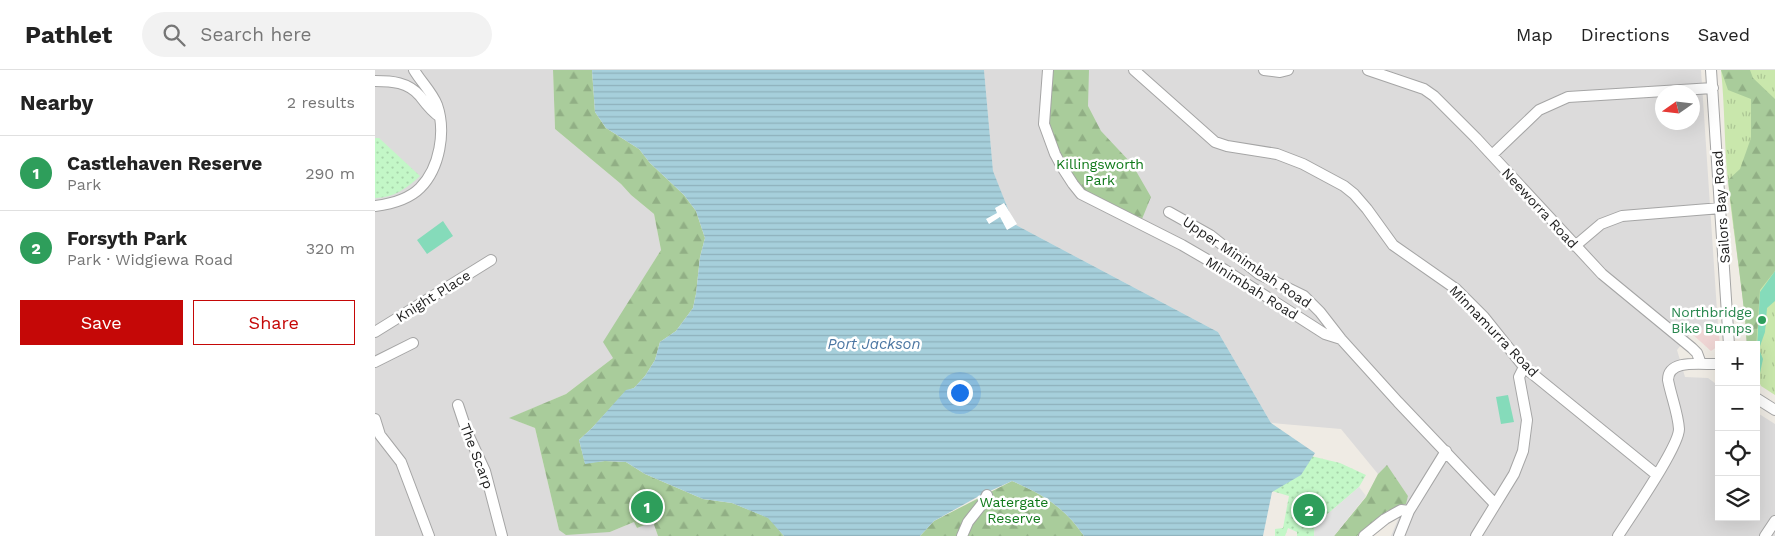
<!DOCTYPE html>
<meta charset="utf-8">
<style>
:root{--surface:#fff;--page:#f2f2f2;--text:#222;--muted:#767676;--line:#e0e0e0;--accent:#c50807}
body{margin:0;font-family:"Work Sans",sans-serif;background:var(--page);color:var(--text)}
.controls{position:absolute;right:15px;bottom:15px;display:grid;overflow:hidden;border-radius:0px;box-shadow:0 5px 20px #0002}
.controls button{width:45px;height:45px;display:grid;place-items:center;padding:0;border:0;border-bottom:1px solid var(--line);background:var(--surface);color:var(--text);font:25px sans-serif}
.compass{position:absolute;left:1280px;top:15px;width:45px;height:45px;border-radius:50%;background:var(--surface);box-shadow:0 5px 20px #0002;rotate:256deg}
.you{position:absolute;left:584px;top:322px;width:18px;height:18px;margin:-12px;border:4px solid #fff;border-radius:50%;background:#1a73e8;box-shadow:0 0 0 8px #1a73e833}
.badge{display:grid;place-items:center;width:32px;height:32px;border-radius:50%;background:var(--accent);color:#fff;font-size:16px;font-weight:700}
.pin{position:absolute;translate:-50% -50%;border:2px solid #fff;box-shadow:0 1px 5px #0006}
.list{margin:0;padding:0;list-style:none}
h2{display:flex;justify-content:space-between;align-items:center;height:65px;margin:0;padding:0 20px;font-size:21px}
h2 small{font-size:16px;font-weight:400;color:var(--muted)}
.list li{display:grid;grid-template-columns:32px 1fr auto;gap:15px;align-items:center;box-sizing:border-box;height:75px;padding:0 20px;border-top:1px solid var(--line)}
.list b{display:block;font-size:19px;white-space:nowrap}
.list p{margin:0;font-size:16px;white-space:nowrap;color:var(--muted)}
.list em{font-size:16px;font-style:normal;color:var(--muted)}
.actions{display:flex;gap:10px;padding:15px 20px}
.actions a{flex:1;padding:11px 0;border:1px solid var(--accent);border-radius:0px;text-align:center;font-size:18px;color:var(--accent)}
.actions .main{background:var(--accent);color:#fff}
.icon{flex:none;width:28px;height:28px;fill:none;stroke:currentColor;stroke-width:2;stroke-linecap:round;stroke-linejoin:round}
.map{position:relative;flex:none;width:1400px;height:466px;overflow:hidden}
header{display:flex;align-items:center;gap:30px;box-sizing:border-box;height:70px;padding:0 25px;background:var(--surface);border-bottom:1px solid var(--line)}
header strong{font-size:24px}
nav{display:flex;gap:28px;margin-inline-start:auto;font-size:18px}
.search{width:350px;height:45px;background:var(--page);display:flex;align-items:center;gap:12px;box-sizing:border-box;padding:0 18px;border-radius:28px;color:var(--muted);font-size:19px}
main{display:flex}
aside{flex:1;background:var(--surface)}
.map>svg:first-child{display:block}
.residential{fill:#dcdbdb;fill-rule:evenodd}
.commercial{fill:#efd5d4}
.grass{fill:url(#grass-tufts)}
.forest{fill:url(#forest-firs)}
.park{fill:url(#park-dots)}
.pitch{fill:#85dbba}
.parking{fill:#e2e2e2}
.water{fill:url(#water-rules)}
.pier{fill:#fff}
.lines{fill:none;stroke-linecap:round;stroke-linejoin:round}
.minor-casing{stroke:#a5a5a5;stroke-width:12}
.minor{stroke:#fff;stroke-width:10}
.leisure-dot{fill:#2e9e5b;stroke:#fff;stroke-width:2}
.labels{text-anchor:middle;dominant-baseline:central;stroke-width:5;stroke-linejoin:round;paint-order:stroke}
.park-label{font-size:14px;fill:#0f7919;stroke:#fff}
.street-label{font-size:14px;fill:#1e1e1e;stroke:#fff}
.leisure-label{font-size:14px;fill:#27864d;stroke:#fff;text-anchor:end}
.water-label{font-size:15px;font-style:italic;fill:#4b76a2;stroke:#fff}
</style>
<header>
<strong>Pathlet</strong>
<div class="search"><svg class="icon" aria-label="search" viewBox="0 0 24 24"><circle cx="10" cy="10" r="6"/><path d="M15 15l6 6"/></svg>Search here</div>
<nav><a>Map</a><a>Directions</a><a>Saved</a></nav>
</header>
<main>
<aside>
<h2>Nearby<small>2 results</small></h2>
<ul class="list">
<li><span class="badge" style="background:#2e9e5b">1</span><div><b>Castlehaven Reserve</b><p>Park</p></div><em>290 m</em></li>
<li><span class="badge" style="background:#2e9e5b">2</span><div><b>Forsyth Park</b><p>Park · Widgiewa Road</p></div><em>320 m</em></li>
</ul>
<div class="actions"><a class="main">Save</a><a>Share</a></div>
</aside>
<div class="map">
<svg width="1400" height="466" viewBox="0 0 1400 466">
<defs>
<pattern id="grass-tufts" width="24" height="20" patternUnits="userSpaceOnUse" patternTransform="scale(1.25)"><rect width="24" height="20" fill="#c9e7ac"/><path d="M3 7l-1-3M5 7V3M7 7l1-3M15 17l-1-3M17 17v-4M19 17l1-3" fill="none" stroke="#acc694"/></pattern>
<pattern id="forest-firs" width="22" height="20" patternUnits="userSpaceOnUse" patternTransform="scale(1.25)"><rect width="22" height="20" fill="#a9cc9b"/><path d="M5 1l3.5 6h-7zM16 11l3.5 6h-7z" fill="#91af85"/></pattern>
<pattern id="park-dots" width="8" height="8" patternUnits="userSpaceOnUse" patternTransform="scale(1.25)"><rect width="8" height="8" fill="#c3f7c7"/><path d="M2 2h.1M6 6h.1" fill="none" stroke="#a7d3aa" stroke-width="1.8" stroke-linecap="round"/></pattern>
<pattern id="water-rules" width="6" height="5" patternUnits="userSpaceOnUse" patternTransform="scale(1.25)"><rect width="6" height="5" fill="#a6cfdb"/><path d="M0 2.5h6" fill="none" stroke="#8eb1bc"/></pattern>
</defs>
<rect width="100%" height="100%" fill="#efebe4"/>
<path class="residential" d="M0,0H178L180,59L246,114L256,125L279,144L286,180L246,245L238,288L191,324L135,348L160,358L184,460L235,462L259,452L262,458L278,452L283,466H0Z
M609,0H1326L1343,256L1316,263L1302,280L1310,307L1333,308L1344,316V447H1381V342L1400,354V466H1016L1033,426L1012,396L1003,404L966,359L896,353L843,262L639,154L618,102ZM1288,22H1318V52H1288Z"/>
<path class="commercial" d="M1343,256L1345,275L1336,281L1316,263Z"/>
<path class="grass" d="M1346,0H1400V325L1386,316L1381,305V275H1372C1369,220 1358,166 1353,111C1349,74 1350,37 1346,0Z"/>
<path class="forest" d="M178,0H217L220,42L231,58L264,79L275,93L309,125L321,141L330,168L325,187L321,224L318,238L301,261L285,272L280,290L270,306L259,318L251,321L217,358L204,370L210,393L230,391L251,392L270,404L328,429L357,433L394,448L409,466H283L278,452L262,458L259,452L235,462L191,465L184,460L160,358L134,348L191,324L238,288L228,272L286,180L279,144L256,125L246,114L180,59Z
M673,0H714L713,36L726,61L757,94L776,127L767,149L742,143L706,124L669,54Z
M1346,0H1375L1378,8L1400,29V201L1385,220L1381,279V275H1372L1370,248L1353,110L1365,99L1376,68V29L1353,20Z
M1012,395L1033,426L1031,434L1012,441L982,466H959L991,427L1003,404Z
M637,411C668,424 690,438 709,466H545L559,451Z"/>
<path class="park" d="M0,68H4L45,106C32,118 19,128 0,128Z
M936,386L965,393L991,405L984,417L940,455L939,466H922V462L913,458L910,466H900V459L908,458L914,426L897,421Z"/>
<path class="pitch" d="M68,151L78,166L52,184L42,170Z
M1400,201V231L1392,238L1390,262L1384,279L1388,289L1385,303L1381,296L1385,222Z
M1133,325L1139,352L1126,354L1121,327Z"/>
<path class="parking" d="M984,417L991,426L959,466H939L940,455Z"/>
<path class="water" d="M217,0H609L618,101L639,154L843,262L896,353L940,383L926,405L897,422L888,466H709C690,438 668,424 637,411L604,426L559,451L545,466H409L393,448L357,433L328,429L270,404L251,392L230,391L210,394L204,370L217,358L251,320L259,318L270,306L280,290L285,272L301,261L318,238L321,224L325,187L330,168L321,141L309,125L275,93L264,79L231,58L220,42Z"/>
<path class="pier" d="M629,133L642,154L632,160L625,147L614,154L611,149L622,143L620,138Z"/>
<g class="lines">
<defs>
<path id="minor" d="M673,0L669,54L680,84L687,97L698,114L706,124L807,175L850,200L950,264L966,269
M759,0L840,72L852,76L902,84L928,94L969,116L979,124L992,139L1018,175L1081,219L1109,247L1149,297L1282,405
M889,0L905,2L913,0
M993,0L1049,19L1059,26L1101,68L1227,204L1317,278L1322,283L1326,294
M1336,0L1354,275
M0,11C17,11 33,12 45,26C51,34 56,41 65,47
M1117,85L1164,40L1193,27L1338,18
M0,136C16,134 33,130 45,118C65,98 71,61 62,35C57,22 46,12 39,0
M794,142L835,165L884,204L929,226L945,242L966,269L1023,332L1120,434
M1200,176L1226,154L1247,146L1346,138
M0,262L116,190
M0,292L38,273
M1381,328L1400,340
M83,335L92,362L110,401L127,466
M0,349L5,365L26,392L54,466
M587,466L593,452L608,433L612,425
M989,466L1010,449L1026,440L1034,441
M1024,466L1034,441L1071,381
M1101,466L1139,404L1148,381L1152,350L1144,307L1149,297
M1243,466C1255,447 1304,377 1304,359C1303,343 1296,326 1293,310C1293,288 1328,295 1344,294
M1390,466L1400,451"/>
</defs>
<use href="#minor" class="minor-casing"/>
<use href="#minor" class="minor"/>
</g>
<circle class="leisure-dot" cx="1387" cy="250" r="5"/>
<g class="labels">
<g class="park-label">
<text x="725" y="94">Killingsworth<tspan x="725" dy="16">Park</tspan></text>
<text x="639" y="432">Watergate<tspan x="639" dy="16">Reserve</tspan></text>
</g>
<g class="street-label">
<text transform="translate(1346 137) rotate(-94)">Sailors Bay Road</text>
<text transform="translate(1165 138) rotate(47)">Neeworra Road</text>
<text transform="translate(872 192) rotate(34)">Upper Minimbah Road</text>
<text transform="translate(877 218) rotate(32)">Minimbah Road</text>
<text transform="translate(58 226) rotate(-32)">Knight Place</text>
<text transform="translate(1119 261) rotate(46)">Minnamurra Road</text>
<text transform="translate(102 386) rotate(69)">The Scarp</text>
</g>
<g class="leisure-label">
<text x="1377" y="242">Northbridge<tspan x="1377" dy="16">Bike Bumps</tspan></text>
</g>
<g class="water-label">
<text x="499" y="274">Port Jackson</text>
</g>
</g>
</svg>
<div class="controls">
<button>+</button>
<button>−</button>
<button><svg class="icon" aria-label="locate" viewBox="0 0 24 24"><circle cx="12" cy="12" r="6"/><path d="M12 2v4M12 18v4M2 12h4M18 12h4"/></svg></button>
<button><svg class="icon" aria-label="layers" viewBox="0 0 24 24"><path d="M12 4l9 5-9 5-9-5zM3 14l9 5 9-5"/></svg></button>
</div>
<svg class="compass" viewBox="-18 -18 36 36"><path d="M0-13l5 13h-10z" fill="#e53935"/><path d="M0 13l5-13h-10z" fill="#767676"/></svg>
<div class="you"></div>
<div class="pin badge" style="left:272px;top:437px;background:#2e9e5b">1</div>
<div class="pin badge" style="left:934px;top:440px;background:#2e9e5b">2</div>
</div>
</main>
